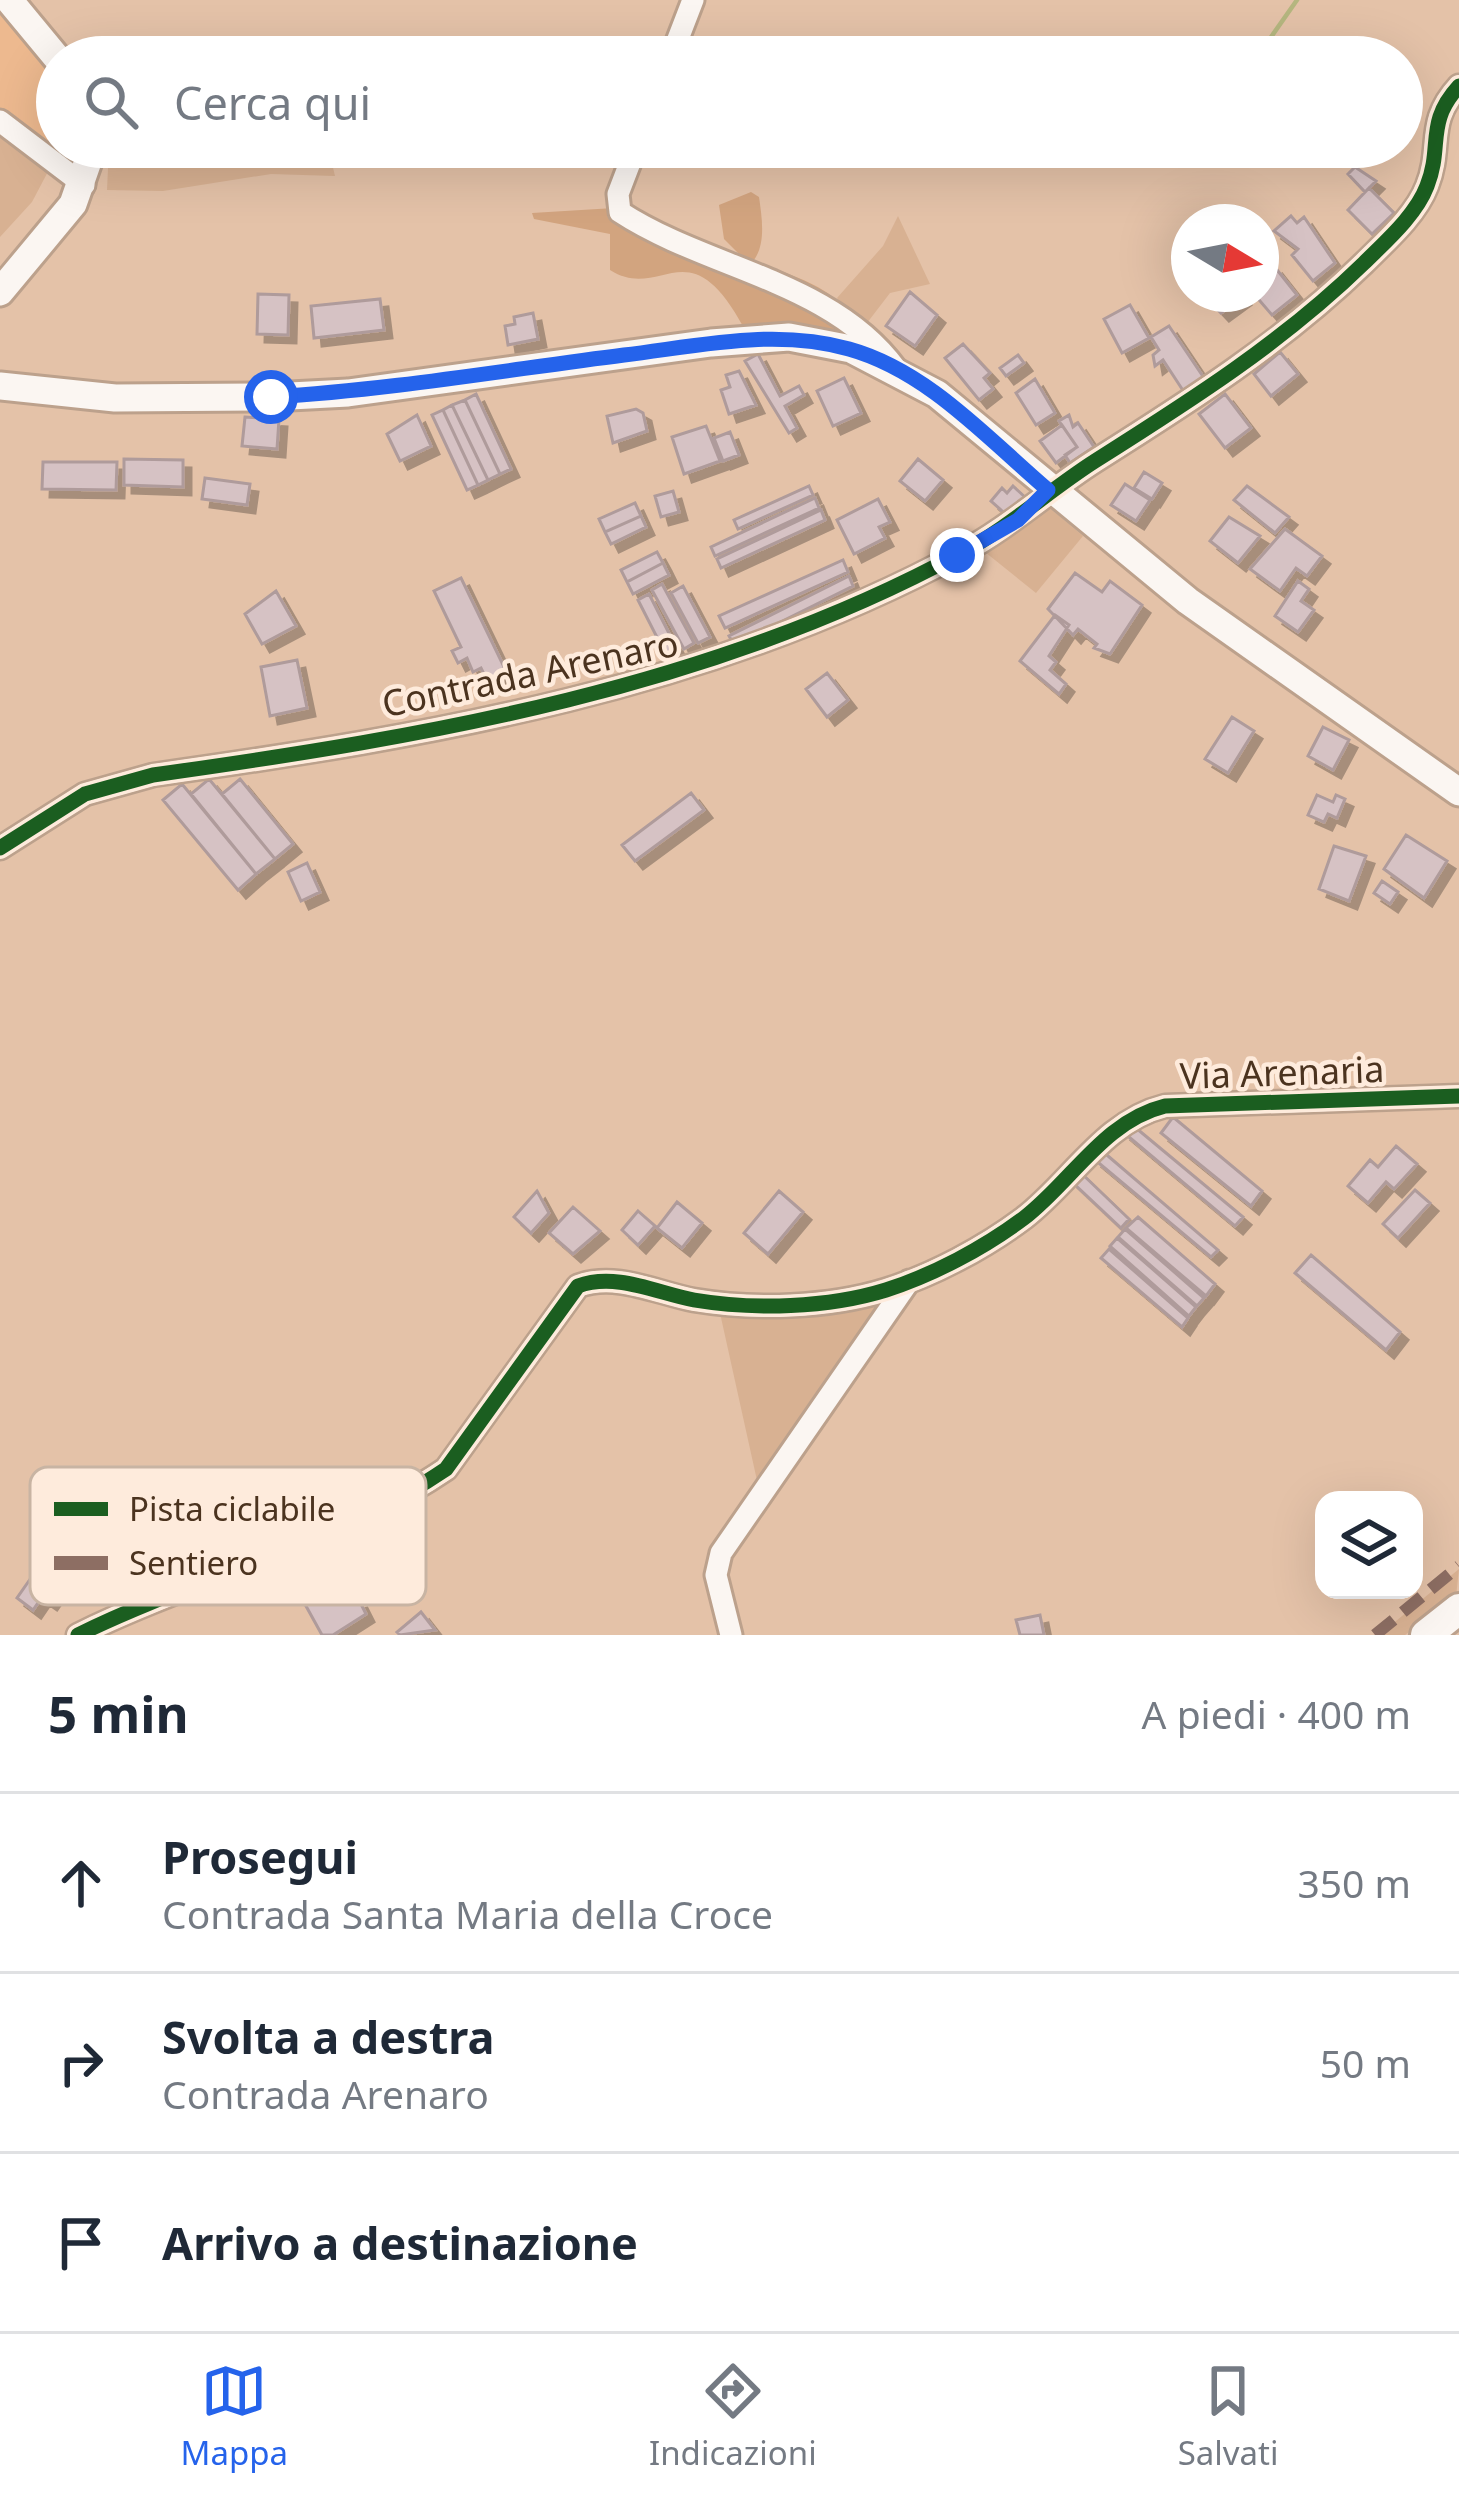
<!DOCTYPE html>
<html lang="it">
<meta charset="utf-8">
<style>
:root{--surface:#fff;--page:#f2f2f3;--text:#1f2937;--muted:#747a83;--line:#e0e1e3;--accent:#2563eb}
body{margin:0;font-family:"Noto Sans",sans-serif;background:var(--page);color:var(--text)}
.controls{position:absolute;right:36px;bottom:36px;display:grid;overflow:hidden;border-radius:24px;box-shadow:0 12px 48px #0002}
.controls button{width:108px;height:108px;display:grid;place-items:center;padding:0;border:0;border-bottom:3px solid var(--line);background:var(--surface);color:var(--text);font:60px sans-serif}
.compass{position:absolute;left:1171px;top:204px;width:108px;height:108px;border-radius:50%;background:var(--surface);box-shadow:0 12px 48px #0002;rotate:100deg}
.stop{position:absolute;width:36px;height:36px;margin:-27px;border:9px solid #2563eb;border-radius:50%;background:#fff}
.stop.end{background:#2563eb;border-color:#fff;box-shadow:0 3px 12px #0008}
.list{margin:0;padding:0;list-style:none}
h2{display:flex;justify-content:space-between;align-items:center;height:156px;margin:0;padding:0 48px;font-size:51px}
h2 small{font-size:39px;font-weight:400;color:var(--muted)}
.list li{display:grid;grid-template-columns:78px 1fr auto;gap:36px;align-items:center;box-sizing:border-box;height:180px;padding:0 48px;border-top:3px solid var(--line)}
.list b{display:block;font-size:45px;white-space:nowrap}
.list p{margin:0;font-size:39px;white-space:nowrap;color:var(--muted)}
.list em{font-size:39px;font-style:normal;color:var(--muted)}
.icon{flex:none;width:66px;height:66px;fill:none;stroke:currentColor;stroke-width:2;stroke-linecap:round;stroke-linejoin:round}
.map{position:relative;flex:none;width:1459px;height:1635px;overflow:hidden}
.search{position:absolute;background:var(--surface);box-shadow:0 12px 48px #0002;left:36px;right:36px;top:36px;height:132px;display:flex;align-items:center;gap:30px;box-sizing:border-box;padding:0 42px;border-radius:66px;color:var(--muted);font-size:45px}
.sheet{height:696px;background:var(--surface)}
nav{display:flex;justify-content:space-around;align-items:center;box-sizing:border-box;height:168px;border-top:3px solid var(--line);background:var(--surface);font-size:33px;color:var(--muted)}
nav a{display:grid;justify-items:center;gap:6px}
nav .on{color:var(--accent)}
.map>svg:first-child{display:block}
.built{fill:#edb98f}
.green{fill:#d8b192}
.forest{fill:#d2a47f}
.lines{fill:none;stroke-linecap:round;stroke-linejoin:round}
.stream{stroke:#b5b67f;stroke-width:4.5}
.building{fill:#d6c2c4;stroke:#af9b9b;stroke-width:3;filter:url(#shadow)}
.minor-casing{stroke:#bca18c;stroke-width:27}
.major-casing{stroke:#bca18c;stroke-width:33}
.highway-casing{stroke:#bca18c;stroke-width:36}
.minor{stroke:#fbf6f2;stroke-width:21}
.major{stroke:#fbf6f2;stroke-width:27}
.highway{stroke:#fbf6f2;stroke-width:30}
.quiet{stroke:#8d6e63;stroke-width:12;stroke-dasharray:24 12;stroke-linecap:butt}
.cycleway-casing{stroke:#feebdc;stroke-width:22}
.cycleway{stroke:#1b5e20;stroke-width:15}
.route{stroke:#2563eb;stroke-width:15}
.labels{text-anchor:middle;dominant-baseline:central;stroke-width:9;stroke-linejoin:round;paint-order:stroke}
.street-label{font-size:36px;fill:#4b331f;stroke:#feebdc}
.key{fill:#feebdc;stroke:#c8b4a3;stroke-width:3}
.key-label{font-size:33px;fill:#4b331f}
</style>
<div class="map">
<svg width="1459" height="1635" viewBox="0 0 1459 1635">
<defs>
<filter id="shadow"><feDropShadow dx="8" dy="8" stdDeviation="0" flood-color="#0004"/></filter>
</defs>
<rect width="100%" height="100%" fill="#e4c2a8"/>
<path class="built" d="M0,6L57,77V147H77L73,170L0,115Z"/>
<path class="green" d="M0,124L52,164L32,202L0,237Z
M109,147H328L335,176L271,174L163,191L107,190Z
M898,216L930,284L890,293L867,323L848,315L837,298L883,246Z
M1045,504L1083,536L1036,593L980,548Z
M899,1288L760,1494L718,1304Z
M1459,1569L1456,1597L1405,1635H1379Z"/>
<path class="forest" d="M751,192L759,197C762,218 766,243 754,260C785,275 856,290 850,334L802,326L744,328C688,224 662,303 610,270V234L534,219L532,213L614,208L722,263L741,256L724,239L719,205Z"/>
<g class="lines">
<path class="stream" d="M1257,57L1297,0
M1070,165L1077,147"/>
</g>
<path class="building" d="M709,147H775L773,158Z
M1355,167L1376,181L1365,192L1348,174Z
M1369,188L1394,213L1372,234L1348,210Z
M1291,216L1297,223L1304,217L1335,263L1313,281L1292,255L1298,249L1274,231Z
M1274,266L1297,295L1272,315L1254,294H1261V274Z
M910,292L937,315L915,346L886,326Z
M258,294L289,295L288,335L257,334Z
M1203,294H1241L1243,297L1221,313Z
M380,299L384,330L314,338L311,306Z
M1130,305L1149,338L1122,353L1104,319Z
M533,313L538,339L508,345L505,326L515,324L514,317Z
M1169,326L1204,378L1184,392L1163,360L1155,366L1153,355L1159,350L1151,337Z
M963,344L990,373L984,378L993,389L979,400L945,358Z
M1280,352L1298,374L1271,396L1254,374Z
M758,354L780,396L799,386L804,395L785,406L797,428L789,433L745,361Z
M1018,355L1024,363L1006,376L1000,368Z
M739,371L756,405L729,414L721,390L730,387L726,375Z
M844,378L861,413L833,426L817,391Z
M1035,379L1055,413L1036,425L1016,393Z
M476,394L511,469L500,474L465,400Z
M1225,394L1251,428L1225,448L1199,414Z
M465,400L500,474L488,480L452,405Z
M452,405L488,480L478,485L443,410Z
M636,409L643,413L647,431L613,443L607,416Z
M443,410L478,485L467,490L432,415Z
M417,415L431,446L400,461L387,434Z
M1069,415L1073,427L1078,423L1094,447L1070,463L1065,455L1077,447L1059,421Z
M245,417L279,419L277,449L242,446Z
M1062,425L1077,447L1056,463L1040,441Z
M706,426L720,461L684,474L672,437Z
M730,432L739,455L723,461L714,438Z
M124,459L183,460V487L124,485Z
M918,459L943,480L925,501L900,481Z
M43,462H117L116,490L42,489Z
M1144,472L1162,483L1152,499L1134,488Z
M205,478L250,484L247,505L202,499Z
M1125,484L1150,500L1136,521L1111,505Z
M809,486L813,495L738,529L734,520Z
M1013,486L1027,499L1010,518L991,501L1002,488L1007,493Z
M1247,486L1289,517L1275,533L1234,500Z
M673,491L679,512L661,517L655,496Z
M815,498L819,508L715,556L711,547Z
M878,499L890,522L879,527L885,538L854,554L837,520Z
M635,503L641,516L605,532L599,519Z
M821,510L825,520L721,568L717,559Z
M641,516L646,527L611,544L605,532Z
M1229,517L1260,536L1238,563L1210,541Z
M1285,529L1322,556L1307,576L1296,568L1280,591L1250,569Z
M657,552L663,563L627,582L621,570Z
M843,560L848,572L725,628L719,616Z
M663,563L669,575L633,594L627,582Z
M1075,573L1102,592L1110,581L1142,605L1110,654L1094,648L1097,644L1078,629L1073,635L1048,609Z
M849,576L853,586L734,645L729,636Z
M461,578L506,671L487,680L481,668L473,672L467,658L458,663L452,651L461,647L434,591Z
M1298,581L1309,589L1301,601L1314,610L1298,632L1275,616Z
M662,584L694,643L684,649L652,590Z
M683,586L710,637L698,643L671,593Z
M276,591L296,626L262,644L245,614Z
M649,594L678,651L667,657L638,600Z
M1055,615L1069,625L1049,656L1056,662L1050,670L1066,684L1059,694L1020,661Z
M297,660L307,708L270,716L261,667Z
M827,673L848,700L827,717L806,689Z
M1232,717L1254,731L1228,773L1205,759Z
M1323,727L1349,740L1333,770L1308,756Z
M209,779L275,859L256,874L191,794Z
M240,779L293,844L275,859L222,794Z
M182,784L256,874L238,890L163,800Z
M691,793L704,810L635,861L622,845Z
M1317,795L1333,802L1336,795L1345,799L1337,818L1328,814L1324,822L1308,815Z
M1406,835L1447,861L1424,898L1384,869Z
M1334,846L1366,856L1349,901L1319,889Z
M307,863L320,892L301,901L288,872Z
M1382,881L1398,892L1390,904L1374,893Z
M1173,1117L1262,1191L1251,1206L1161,1133Z
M1130,1123L1243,1217L1235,1226L1123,1132Z
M1396,1146L1417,1164L1394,1189L1386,1182L1368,1203L1348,1186L1370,1160L1378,1167Z
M1101,1150L1218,1250L1211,1257L1094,1159Z
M1079,1171L1129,1219L1121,1228L1070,1180Z
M1415,1190L1430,1203L1398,1238L1383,1224Z
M537,1191L549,1213L531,1233L514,1217Z
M779,1191L803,1212L768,1254L744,1233Z
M677,1202L702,1223L682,1248L657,1228Z
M573,1207L600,1231L573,1254L549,1233Z
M638,1211L655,1226L638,1245L622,1230Z
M1138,1217L1215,1284L1206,1296L1126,1228Z
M1125,1229L1204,1298L1197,1306L1118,1237Z
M1117,1238L1196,1307L1189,1316L1110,1246Z
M1109,1249L1188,1318L1182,1327L1101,1258Z
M1311,1255L1400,1332L1386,1350L1295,1273Z
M40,1565L63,1582L49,1602L42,1597L33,1610L17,1598Z
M333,1583L353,1602L359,1600L366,1614L333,1635H322L306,1606L316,1592Z
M421,1612L435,1630L400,1635L397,1632Z
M1040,1615L1044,1635H1020L1016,1620Z"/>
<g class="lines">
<defs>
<path id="minor" d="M671,57L693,0
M0,121L84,185
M636,147L618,194L620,212C707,269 832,281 896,369
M0,848L85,794L153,775C431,736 712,688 961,553C1010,527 1048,491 1095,461C1190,401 1283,342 1364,263C1386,241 1416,215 1427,186C1443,146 1425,123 1459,86
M78,1635C197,1576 336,1544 446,1469L578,1286C616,1272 657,1293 694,1300C754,1310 828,1308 886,1290C933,1275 984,1248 1024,1218C1072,1181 1104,1121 1165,1106L1459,1096
M731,1635L716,1575L721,1553L909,1281"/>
<path id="major" d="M9,0L57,58
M0,292L73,204L93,147
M0,386L115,398L271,397L348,393L711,343L789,337L851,349L937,394L1188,601L1459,792"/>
<path id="highway" d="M1426,1635L1459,1609"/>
</defs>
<use href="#minor" class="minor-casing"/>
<use href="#major" class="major-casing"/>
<use href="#highway" class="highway-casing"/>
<use href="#minor" class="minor"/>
<use href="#major" class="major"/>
<use href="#highway" class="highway"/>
<path class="quiet" d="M1375,1635L1459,1566"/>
<defs>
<path id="cycleway" d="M0,848L85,794L153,775C431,736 712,688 961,553C1010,527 1048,491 1095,461C1190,401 1283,342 1364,263C1386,241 1416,215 1427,186C1443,146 1425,123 1459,86
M78,1635C197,1576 336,1544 446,1469L578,1286C616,1272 657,1293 694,1300C754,1310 828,1308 886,1290C933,1275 984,1248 1024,1218C1072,1181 1104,1121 1165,1106L1459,1096"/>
</defs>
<use href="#cycleway" class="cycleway-casing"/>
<use href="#cycleway" class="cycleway"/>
</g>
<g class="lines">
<path class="route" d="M271,397C389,390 506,370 624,355C699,346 775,328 849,349C928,371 988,439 1048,490L1018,520L957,555"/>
</g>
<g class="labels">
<g class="street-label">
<text transform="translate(530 673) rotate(-12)">Contrada Arenaro</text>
<text transform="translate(1282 1072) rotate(-2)">Via Arenaria</text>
</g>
</g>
<rect x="30" y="1467" width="396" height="138" rx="18" class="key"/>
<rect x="54" y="1502" width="54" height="14" fill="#1b5e20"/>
<rect x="54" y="1556" width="54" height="14" fill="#8d6e63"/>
<g class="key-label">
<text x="129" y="1521">Pista ciclabile</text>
<text x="129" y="1575">Sentiero</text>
</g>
</svg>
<div class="controls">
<button><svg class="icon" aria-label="layers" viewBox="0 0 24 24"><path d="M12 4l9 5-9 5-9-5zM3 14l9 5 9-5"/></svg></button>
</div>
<svg class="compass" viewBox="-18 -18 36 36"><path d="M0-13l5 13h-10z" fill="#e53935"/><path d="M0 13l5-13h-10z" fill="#747a83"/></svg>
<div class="stop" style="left:271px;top:397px"></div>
<div class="stop end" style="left:957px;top:555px"></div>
<div class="search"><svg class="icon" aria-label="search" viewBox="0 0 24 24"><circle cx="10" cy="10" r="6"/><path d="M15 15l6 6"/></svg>Cerca qui</div>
</div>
<section class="sheet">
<h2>5 min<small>A piedi · 400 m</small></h2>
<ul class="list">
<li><svg class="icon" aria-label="ahead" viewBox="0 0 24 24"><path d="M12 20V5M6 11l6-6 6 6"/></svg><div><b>Prosegui</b><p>Contrada Santa Maria della Croce</p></div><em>350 m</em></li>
<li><svg class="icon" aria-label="right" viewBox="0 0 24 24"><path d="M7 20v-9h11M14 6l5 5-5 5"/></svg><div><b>Svolta a destra</b><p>Contrada Arenaro</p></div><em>50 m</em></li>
<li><svg class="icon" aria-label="arrive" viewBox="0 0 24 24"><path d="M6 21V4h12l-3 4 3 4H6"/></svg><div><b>Arrivo a destinazione</b></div></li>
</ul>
</section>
<nav>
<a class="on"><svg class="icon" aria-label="map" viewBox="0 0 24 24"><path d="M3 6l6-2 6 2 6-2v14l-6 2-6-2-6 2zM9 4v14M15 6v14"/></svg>Mappa</a>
<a><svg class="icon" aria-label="directions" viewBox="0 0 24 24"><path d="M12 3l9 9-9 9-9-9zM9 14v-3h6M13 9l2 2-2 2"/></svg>Indicazioni</a>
<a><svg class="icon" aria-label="saved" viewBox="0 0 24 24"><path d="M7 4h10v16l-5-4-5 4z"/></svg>Salvati</a>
</nav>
